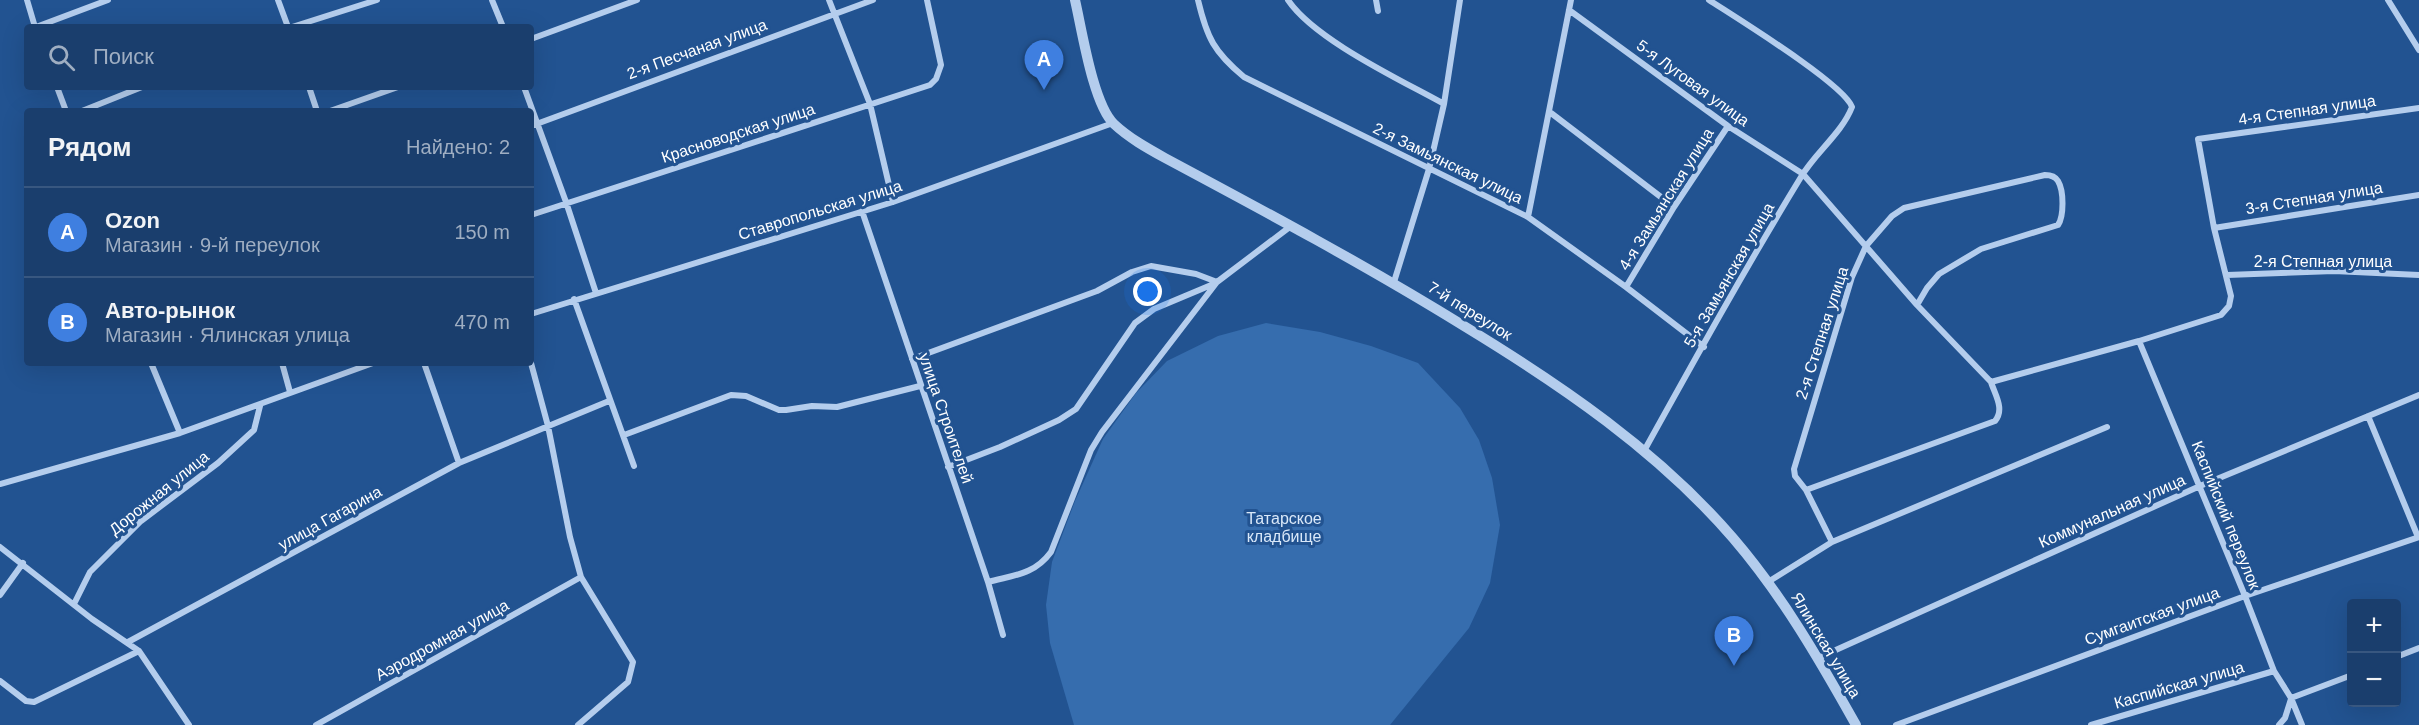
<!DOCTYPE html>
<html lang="ru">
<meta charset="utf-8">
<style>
:root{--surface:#1a3e6d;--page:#234572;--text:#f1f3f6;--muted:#9faec2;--line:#385780;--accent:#e69b98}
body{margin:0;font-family:Arial,sans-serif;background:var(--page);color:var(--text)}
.controls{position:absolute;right:18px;bottom:18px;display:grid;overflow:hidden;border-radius:6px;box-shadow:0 6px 24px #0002}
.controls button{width:54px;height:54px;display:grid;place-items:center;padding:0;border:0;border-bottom:2px solid var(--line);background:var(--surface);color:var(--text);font:30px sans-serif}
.you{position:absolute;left:1148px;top:292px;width:21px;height:21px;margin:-15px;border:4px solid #fff;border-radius:50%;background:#1a73e8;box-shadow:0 0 0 9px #1a73e833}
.badge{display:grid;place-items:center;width:39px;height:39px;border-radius:50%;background:var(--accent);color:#fff;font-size:20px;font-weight:700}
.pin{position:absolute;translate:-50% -50px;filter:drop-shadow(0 2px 3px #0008)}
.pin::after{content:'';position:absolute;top:32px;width:21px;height:18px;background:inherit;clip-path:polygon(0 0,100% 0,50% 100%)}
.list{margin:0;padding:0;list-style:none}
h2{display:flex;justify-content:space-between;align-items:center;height:78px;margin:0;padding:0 24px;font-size:26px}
h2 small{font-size:20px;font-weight:400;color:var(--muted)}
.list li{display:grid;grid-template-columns:39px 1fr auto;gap:18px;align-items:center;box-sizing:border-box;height:90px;padding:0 24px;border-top:2px solid var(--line)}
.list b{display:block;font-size:22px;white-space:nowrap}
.list p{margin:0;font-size:20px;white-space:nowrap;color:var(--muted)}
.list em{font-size:20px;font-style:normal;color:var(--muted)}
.icon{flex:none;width:33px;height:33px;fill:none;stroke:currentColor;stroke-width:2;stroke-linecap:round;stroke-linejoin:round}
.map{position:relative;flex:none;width:2419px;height:725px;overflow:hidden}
.search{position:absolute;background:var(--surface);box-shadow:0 6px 24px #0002;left:24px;top:24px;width:510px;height:66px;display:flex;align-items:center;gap:15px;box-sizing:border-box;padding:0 21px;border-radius:6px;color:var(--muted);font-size:22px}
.panel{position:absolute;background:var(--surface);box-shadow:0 6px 24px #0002;left:24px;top:108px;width:510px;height:258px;border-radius:6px}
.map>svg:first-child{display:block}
.green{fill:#366dae}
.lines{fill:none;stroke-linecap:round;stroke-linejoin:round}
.minor{stroke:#b4cded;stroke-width:6}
.tertiary{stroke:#b4cded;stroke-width:10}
.labels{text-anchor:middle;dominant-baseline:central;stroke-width:6;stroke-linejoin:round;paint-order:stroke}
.street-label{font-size:16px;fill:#fff;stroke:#225391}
.park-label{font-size:16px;fill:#d9e8f9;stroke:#225391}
</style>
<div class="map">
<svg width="2419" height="725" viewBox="0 0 2419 725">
<rect width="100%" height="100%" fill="#225391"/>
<path class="green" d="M1266,323L1320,332L1371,346L1418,363L1460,408L1479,440L1492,478L1500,525L1490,583L1469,628L1390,725H1074L1050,643L1046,605L1052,562L1075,501L1103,439L1136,393L1167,361L1218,336Z"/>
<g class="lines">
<path class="minor" d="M27,0L35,27
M278,0L288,27
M492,0L503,27
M829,0L870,104L893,202
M1198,0C1207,38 1214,52 1244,77L1528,217L1626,287L1704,347
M1288,0C1315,40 1401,80 1444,104
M1376,0L1378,11
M2388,0L2419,50
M1569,10L1728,126L1803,174L1917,305L1991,382
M36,27L108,0
M292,27L377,0
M531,39L637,0
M57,87L66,111
M309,87L317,111
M524,87L566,202L596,293
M82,111L142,87
M330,111L398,87
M1551,113L1674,207
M531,126L873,0
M862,211L988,582L1003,635
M531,215L930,85L936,79L941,65L927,0
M1528,217L1571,0
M2214,228L2419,195
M2227,275L2334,271L2419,275
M1394,282L1429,169L1444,104L1460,0
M1626,287L1674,207L1728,126
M574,299L634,466
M531,314L893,202L1113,123
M2139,341L2245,596L2274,671L2291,698L2302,725
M912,359L1097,291L1132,272L1151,266L1196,274L1217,282
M151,363L180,433
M282,363L290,392
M424,363L459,463
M531,363L548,426L570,537L581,577L633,662L628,682L578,725
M2368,416L2418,537
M624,435L731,395L746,396L779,410H786L812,406L837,407L920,386
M1644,451C1695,359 1746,267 1801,177C1815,153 1842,133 1852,107C1844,84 1735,17 1709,0
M948,467L1000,447L1059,420L1076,409L1135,323L1154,309L1216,283
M0,484L180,433L373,363
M1806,490L1795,476L1794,469L1852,277L1866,246L1892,216L1904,208L2045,175C2050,175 2055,176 2058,181C2064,191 2064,216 2058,225L1981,249L1939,274L1927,288L1917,305
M1832,542L1806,490L1995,421C2005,409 1995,395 1991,382L2139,341L2221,315L2229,306L2231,296L2214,228L2198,139L2419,108
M0,547L92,619L139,651L189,725
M988,582C1014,575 1034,575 1051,552L1091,450L1102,432L1217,282L1291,226
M1768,582L1832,542L2107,427
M0,595L23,563
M74,604L90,572L141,521L218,463L254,430L260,406
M128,642L459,463L609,401
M2396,657L2419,648
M1818,658L2200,486L2419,395
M0,681L26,701L34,702L139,651
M2291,698L2352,675
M316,725L581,577
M1896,725L2245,596L2419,537
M2091,725L2274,671
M2279,725L2285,718L2291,699"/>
<path class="tertiary" d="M1075,0C1082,30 1093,104 1114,124C1129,138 1147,148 1165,158C1266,212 1367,266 1464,326C1561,385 1658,451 1733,538C1782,595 1819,659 1856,725"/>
</g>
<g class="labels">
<g class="street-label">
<text transform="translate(697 49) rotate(-20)">2-я Песчаная улица</text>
<text transform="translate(1693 83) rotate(36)">5-я Луговая улица</text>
<text transform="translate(2307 110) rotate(-8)">4-я Степная улица</text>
<text transform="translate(738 133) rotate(-18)">Красноводская улица</text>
<text transform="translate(1448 163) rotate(26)">2-я Замьянская улица</text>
<text transform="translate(2314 198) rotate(-9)">3-я Степная улица</text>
<text transform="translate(1666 199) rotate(-58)">4-я Замьянская улица</text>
<text transform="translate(820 210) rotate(-17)">Ставропольская улица</text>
<text x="2323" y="261">2-я Степная улица</text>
<text transform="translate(1729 275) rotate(-60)">5-я Замьянская улица</text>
<text transform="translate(1470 311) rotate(32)">7-й переулок</text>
<text transform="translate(1822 333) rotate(-72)">2-я Степная улица</text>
<text transform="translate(946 418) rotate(71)">улица Строителей</text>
<text transform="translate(159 493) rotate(-39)">Дорожная улица</text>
<text transform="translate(2112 511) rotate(-24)">Коммунальная улица</text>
<text transform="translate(2226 515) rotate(68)">Каспийский переулок</text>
<text transform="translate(330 518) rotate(-29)">улица Гагарина</text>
<text transform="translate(2152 616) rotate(-20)">Сумгаитская улица</text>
<text transform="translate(442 640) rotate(-29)">Аэродромная улица</text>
<text transform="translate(1826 645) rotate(59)">Ялинская улица</text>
<text transform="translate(2179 685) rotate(-16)">Каспийская улица</text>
</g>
<g class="park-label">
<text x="1284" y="518">Татарское<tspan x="1284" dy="18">кладбище</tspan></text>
</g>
</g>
</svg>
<div class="controls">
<button>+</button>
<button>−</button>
</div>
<div class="you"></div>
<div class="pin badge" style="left:1044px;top:90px;background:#3f7fe0">A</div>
<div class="pin badge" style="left:1734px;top:666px;background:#3f7fe0">B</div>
<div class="search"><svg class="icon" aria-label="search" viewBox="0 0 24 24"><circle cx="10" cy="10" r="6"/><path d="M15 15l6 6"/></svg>Поиск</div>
<section class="panel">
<h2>Рядом<small>Найдено: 2</small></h2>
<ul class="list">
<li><span class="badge" style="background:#3f7fe0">A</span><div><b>Ozon</b><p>Магазин · 9-й переулок</p></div><em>150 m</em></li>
<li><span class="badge" style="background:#3f7fe0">B</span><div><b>Авто-рынок</b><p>Магазин · Ялинская улица</p></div><em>470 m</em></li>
</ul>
</section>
</div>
